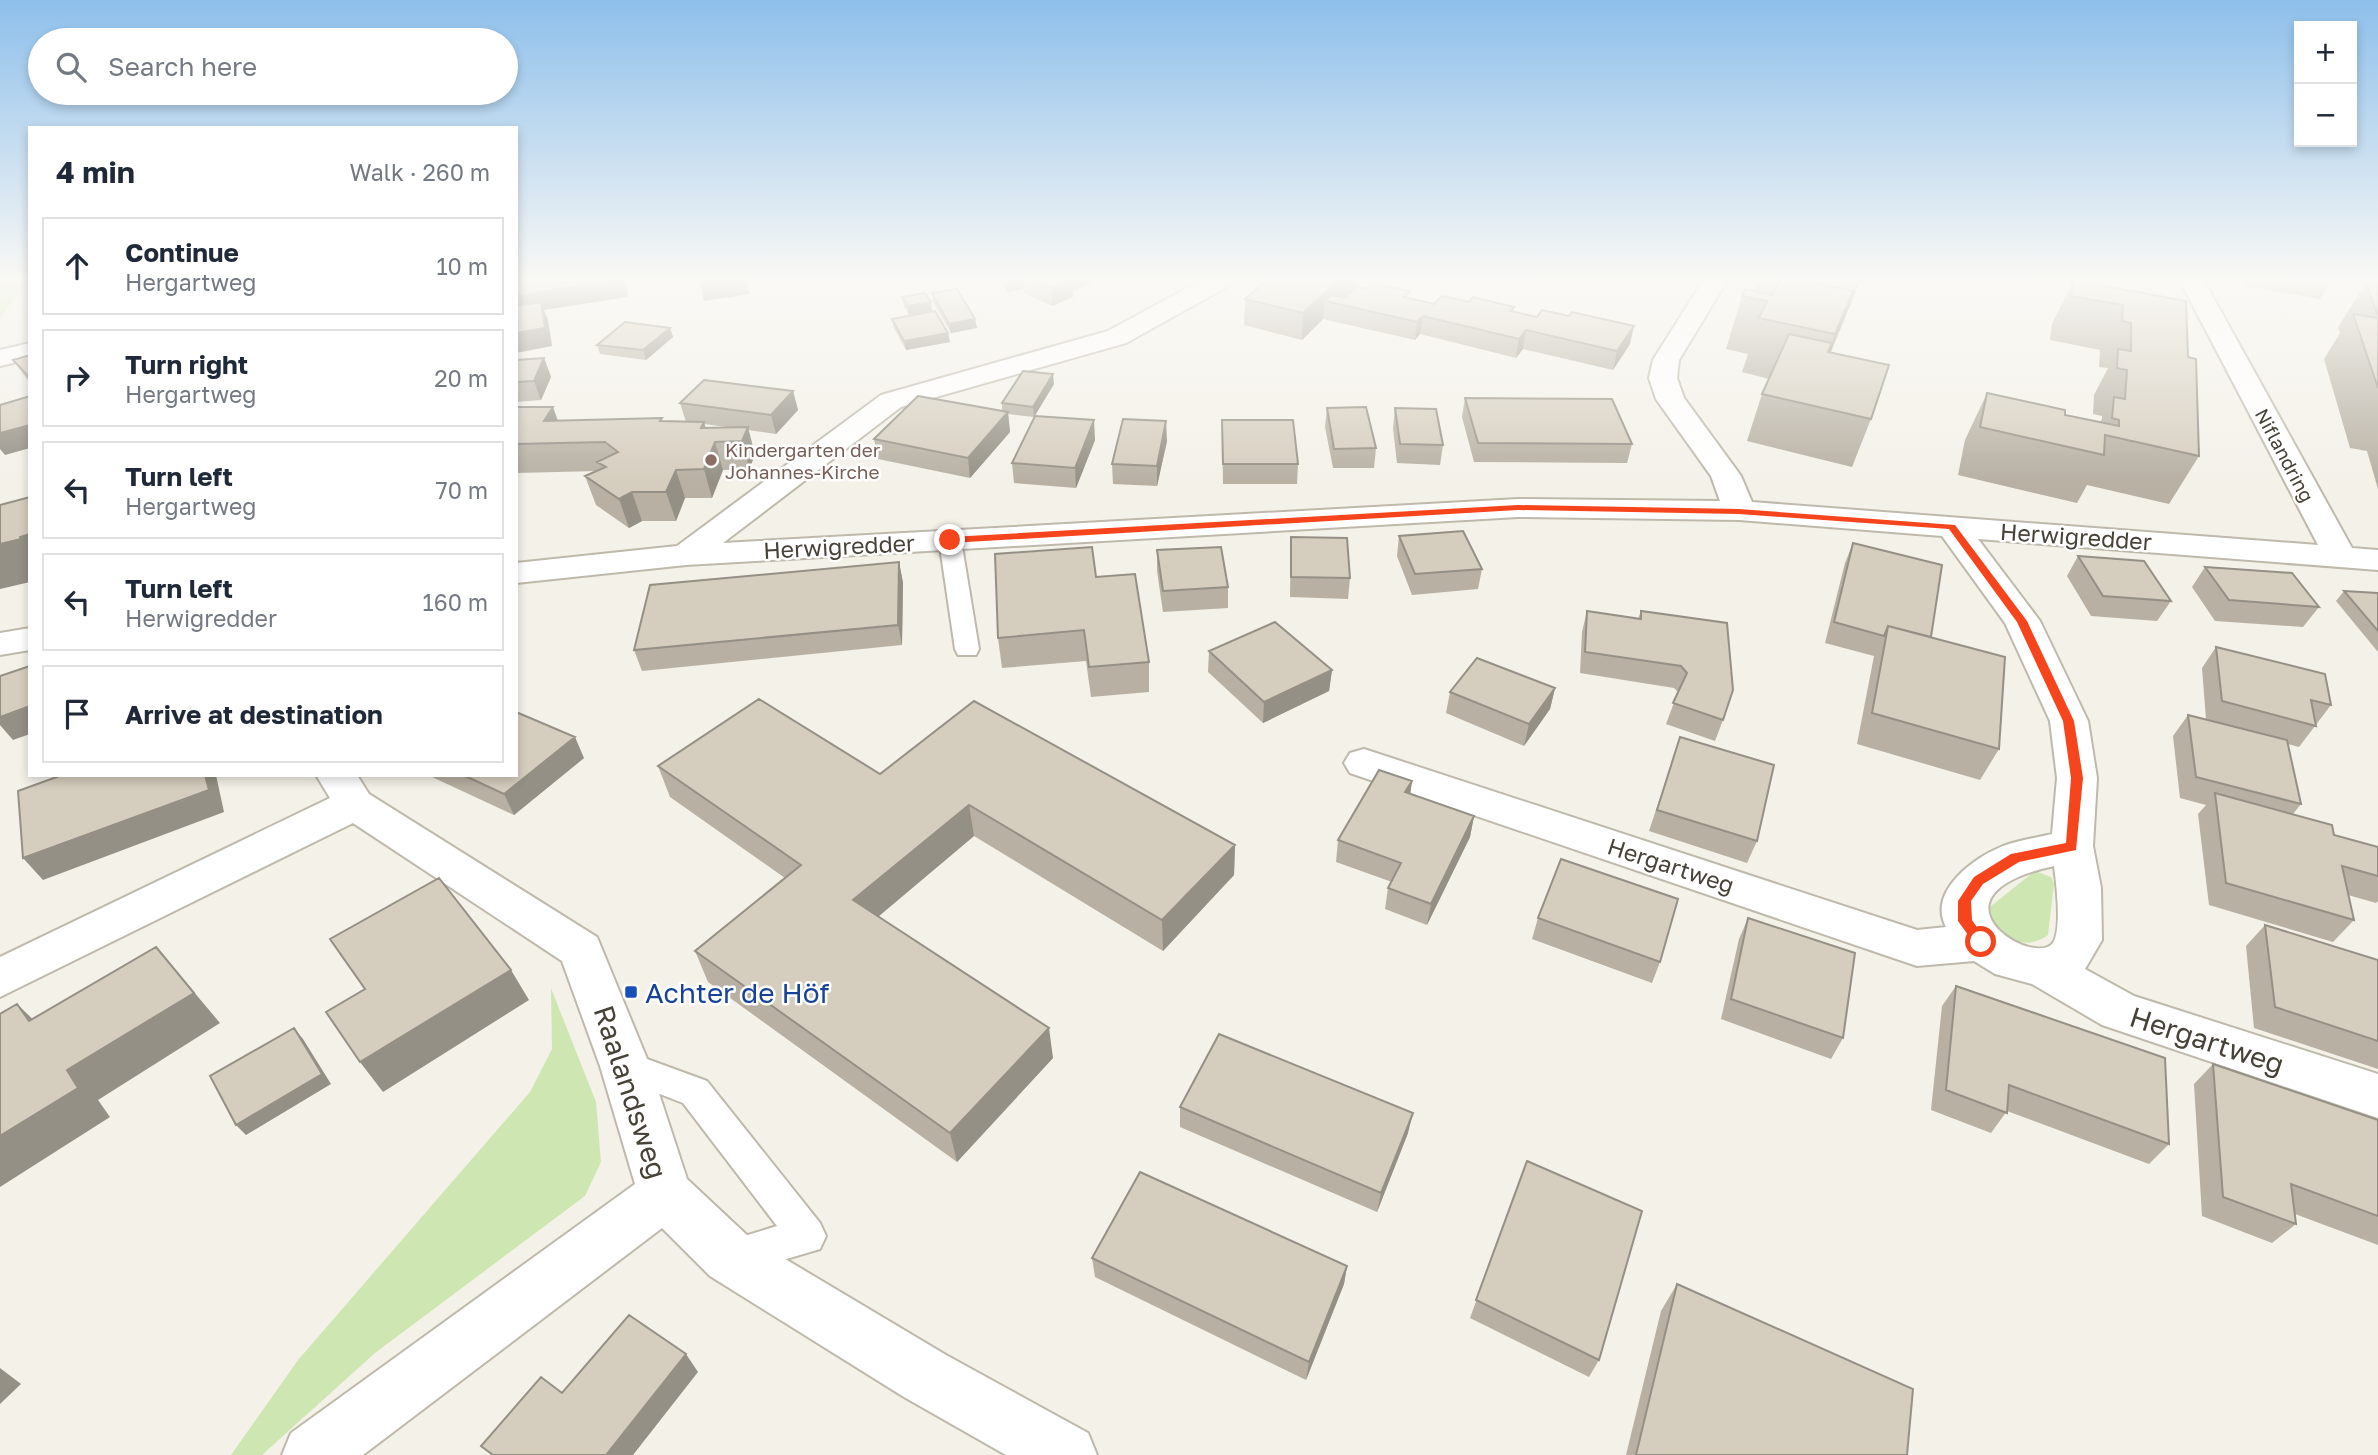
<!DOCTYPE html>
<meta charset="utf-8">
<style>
:root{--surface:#fff;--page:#f2f2f3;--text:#1f2937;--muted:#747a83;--line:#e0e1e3}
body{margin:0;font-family:"Golos Text",sans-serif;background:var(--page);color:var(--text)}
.controls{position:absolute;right:21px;top:21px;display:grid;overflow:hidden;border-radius:0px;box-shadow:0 4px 10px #0003}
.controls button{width:63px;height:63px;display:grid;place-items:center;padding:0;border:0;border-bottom:2px solid var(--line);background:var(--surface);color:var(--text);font:35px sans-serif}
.stop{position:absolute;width:21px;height:21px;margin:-16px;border:5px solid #f6451d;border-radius:50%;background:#fff}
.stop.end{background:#f6451d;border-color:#fff;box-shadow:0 2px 7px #0008}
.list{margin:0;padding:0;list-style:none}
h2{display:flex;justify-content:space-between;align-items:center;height:91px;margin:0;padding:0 28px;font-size:30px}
h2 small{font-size:23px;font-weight:400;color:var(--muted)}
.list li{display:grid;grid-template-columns:46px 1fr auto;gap:21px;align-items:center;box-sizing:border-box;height:98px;margin:0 14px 14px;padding:0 14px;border:2px solid var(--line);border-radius:0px}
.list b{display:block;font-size:26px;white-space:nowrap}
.list p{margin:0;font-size:23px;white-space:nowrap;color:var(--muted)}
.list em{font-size:23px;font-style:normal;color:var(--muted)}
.icon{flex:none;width:38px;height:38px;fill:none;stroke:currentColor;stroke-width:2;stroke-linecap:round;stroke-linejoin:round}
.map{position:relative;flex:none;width:2378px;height:1455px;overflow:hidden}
.search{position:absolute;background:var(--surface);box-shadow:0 4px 10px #0003;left:28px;top:28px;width:490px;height:77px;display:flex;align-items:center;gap:18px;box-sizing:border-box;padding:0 24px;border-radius:38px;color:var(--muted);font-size:26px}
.panel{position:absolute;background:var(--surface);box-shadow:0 4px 10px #0003;left:28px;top:126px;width:490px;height:651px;border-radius:0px}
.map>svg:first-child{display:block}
.green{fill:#cee7b2}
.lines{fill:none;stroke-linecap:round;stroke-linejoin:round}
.lane-casing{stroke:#bfb9ab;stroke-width:4}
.street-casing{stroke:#bfb9ab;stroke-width:4}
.lane{fill:#fff;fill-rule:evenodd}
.street{fill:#fff;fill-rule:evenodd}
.wall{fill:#b7b0a3;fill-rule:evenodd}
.shaded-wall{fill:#959085}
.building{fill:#d5cdbe;stroke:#959085;stroke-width:2}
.route{fill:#f6451d}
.education-dot{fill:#8d6e63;stroke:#fff;stroke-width:2.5}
.transit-dot{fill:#1a4fb4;stroke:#fff;stroke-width:2.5}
.labels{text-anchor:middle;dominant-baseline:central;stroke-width:5;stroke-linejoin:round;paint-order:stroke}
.far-education-label{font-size:19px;fill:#785e54;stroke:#fff;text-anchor:start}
.far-street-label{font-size:19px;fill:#474237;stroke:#fff}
.street-label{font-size:23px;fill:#474237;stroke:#fff}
.near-transit-label{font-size:28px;fill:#164399;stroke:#fff;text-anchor:start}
.near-street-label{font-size:28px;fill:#474237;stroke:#fff}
</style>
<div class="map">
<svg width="2378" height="1455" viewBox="0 0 2378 1455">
<rect width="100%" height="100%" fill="#f4f1e9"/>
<path class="green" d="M0,279H29L0,318Z
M2035,871L2051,877L2054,884L2048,935C2023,953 2005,936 1987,918L1991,906Z
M551,988L596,1102L601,1162L585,1196L375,1353L262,1455H231L298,1360L530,1092L552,1049Z"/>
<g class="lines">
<defs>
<path id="lane" d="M950,533L961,540L979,649L976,655H958L955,649L939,540Z
M625,1051L707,1081L820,1223L826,1236L820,1249L732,1275L719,1270L713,1257L719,1244L777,1226L683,1103L613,1076L608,1066L613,1056Z"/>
<path id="street" d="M1204,279H1235L1232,284L1126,343L901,407L723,543L1518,499L1720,501L1711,476L1656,399L1649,378L1653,360L1704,279H1728L1679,360L1677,378L1684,398L1741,476L1752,502L2318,545L2179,279H2203L2352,548L2378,550V570L1978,539L2040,621L2088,721L2097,778L2093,846L2101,888L2102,940L2085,969L2134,996L2378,1074V1118L2102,1025L2032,984L1995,974L1974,961L1917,966L1350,773L1344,763L1350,753L1364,749L1917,930L1946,927C1927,891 1975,857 2003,846C2019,840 2036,838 2052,834L2057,778L2050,721L2005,623L1942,536L1739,520L1518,517L686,565L516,583V563L677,546L881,395L1108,331ZM2054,866C2056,881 2063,935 2051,945C2026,964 1922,895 2054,866Z
M30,343V359L0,366V350Z
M30,628V650L0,655V633Z
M316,775H357L369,794L597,937L650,1066L687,1179L750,1238L946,1355L1088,1433L1097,1455H1006L904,1397L710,1276L662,1228L363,1455H282L291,1433L635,1184L600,1066L562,961L353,823L0,997V957L330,798Z"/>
</defs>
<use href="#lane" class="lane-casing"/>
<use href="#street" class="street-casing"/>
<use href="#lane" class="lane"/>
<use href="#street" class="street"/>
</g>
<path class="wall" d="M999,279H1100L1073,291V297L1052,306L1024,293V289L1007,292Z
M1757,279H1861L1831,352L1871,419L1852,467L1747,441L1762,394L1769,379L1742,372L1748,354L1726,349L1742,296L1754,291Z
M2049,279H2104L2101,285L2188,357L2199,456L2169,504L2087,485L2077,503L1958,475L1965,440L1987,393L2065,415L2100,422L2102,419V416L2093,414L2094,395L2108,368L2099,367L2100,350L2050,340L2052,324L2072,283Z
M2244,279H2333L2320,299L2245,286Z
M2366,283L2378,285V489L2367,451L2350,448L2324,359L2340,333L2338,327Z
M932,293L975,319L977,328L951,333L933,302Z
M902,297L932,311L909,315L904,306Z
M1345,298L1409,299L1434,304L1469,302L1514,307L1513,312L1630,344L1613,370L1523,349L1516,358L1420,334L1415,340L1323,319L1302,340L1244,325L1245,299Z
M892,319L950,342L906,350L894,328Z
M670,328L673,337L646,360L600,354L597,345Z
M30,355V383L13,360Z
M544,358L551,377L541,400L516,402V360Z
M1054,384L1034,417L1008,414L1010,432L970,478L878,459L874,439L1002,411V403Z
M793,391L798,410L776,434L748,430L755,455L749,469L723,470L712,498H685L676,521H642L629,528L596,505L585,476L597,471L516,473V407L558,420L686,422L680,403ZM704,424L727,427L705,428Z
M1465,398L1632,444L1627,463L1474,462L1462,417Z
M1327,408L1376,448L1374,468H1333L1325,427Z
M1395,408L1443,445L1440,465L1397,463L1393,428Z
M1222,420L1298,464L1297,484H1223Z
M1095,440L1076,488L1014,483L1012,463Z
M1167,441L1157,486L1113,484L1112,464Z
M1399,536L1482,569L1478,589L1412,595L1397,556Z
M1291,537L1350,578L1348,599L1290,597Z
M1853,543L1931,637L1999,749L1980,780L1857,744L1874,656L1825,643L1845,563Z
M1157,550L1228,587V608L1163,612L1157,571Z
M2078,556L2171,601L2157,621L2091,616L2067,576Z
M899,562L903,583L902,645L642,671L634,650Z
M2205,567L2319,607L2303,627L2215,621L2192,587Z
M1096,577L1149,662V692L1091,697L1086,661L1002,668L998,638Z
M2344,591L2378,593V652L2336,601Z
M1587,611L1638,619L1641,611L1723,720L1715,741L1666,724L1678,692L1674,688L1580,673L1582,632Z
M2216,647L2331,705L2299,747L2288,744L2301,804L2293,814L2334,835L2378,847V901L2376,903L2348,895L2354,920L2333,942L2209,905L2198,814L2206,805L2180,798L2173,736L2188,715L2206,719L2202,668Z
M1209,651L1332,670L1329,691L1263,723L1208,672Z
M1555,688L1550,709L1524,746L1446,713L1450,692Z
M1680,737L1757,841L1747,863L1649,831Z
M584,758L514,815L432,777L431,775H516Z
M658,766L880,774L1235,845L1234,875L1163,951L974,836L878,917L1053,1058L957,1162L708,982L695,951L785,878L670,797Z
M1412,781L1410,794L1474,816L1470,837L1427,925L1385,909L1388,888L1392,882L1336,862L1338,840Z
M1538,918L1660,962L1652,983L1532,939Z
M1748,918L1843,1038L1831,1059L1721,1019L1739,939Z
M2265,925L2378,960V1069L2254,1028L2246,946Z
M1956,986L2169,1144L2149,1164L2007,1111L1991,1133L1931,1110L1942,1006Z
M2213,1064L2378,1120V1245L2295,1214L2296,1224L2272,1243L2202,1216L2194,1084Z
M1180,1107L1408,1133L1377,1212L1180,1127Z
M1527,1161L1599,1360L1589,1377L1470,1318Z
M1092,1258L1347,1266L1344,1284L1306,1380L1095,1277Z
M1677,1284L1907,1455H1626L1661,1311Z"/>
<path class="shaded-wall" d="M621,279H625L628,297L544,310L548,320L552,346L516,353V333L521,314L516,302V296Z
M699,279H749L747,280L750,294L704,301Z
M1066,279H1100L1073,291V297L1052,306L1051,288Z
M1340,279H1364L1339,304L1325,301L1323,319L1302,340L1303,313Z
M1859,279H1861L1815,389L1835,334Z
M1023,280L1024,289L1007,292L1006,282Z
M931,302L932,311L909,315L908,306Z
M1423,316L1420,334L1415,340L1417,322Z
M975,319L977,328L951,333L949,324Z
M1634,326L1630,344L1613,370L1617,351Z
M670,328L673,337L646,360L643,350Z
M1526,330L1523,349L1516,358L1519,339Z
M948,333L950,342L906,350L904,341Z
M544,358L551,377L541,400L534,381Z
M1053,374L1054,384L1034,417L1033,407Z
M793,391L798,410L776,434L771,415Z
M553,407L563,435L544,421Z
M1008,412L1010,432L970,478L968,458Z
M1094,420L1095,440L1076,488L1075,468Z
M1166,421L1167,441L1157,486V466Z
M704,422L712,450L715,442L723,470L712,498L704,469L701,428Z
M30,425V448L5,455L0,449V433Z
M748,427L755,455L749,469L742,441Z
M676,470L685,498L676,521L666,492Z
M632,492L642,521L629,528L619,499Z
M30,534V582L0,589V544Z
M899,562L903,583L902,645L898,625Z
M1332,670L1329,691L1263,723L1264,702Z
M1555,688L1550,709L1524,746L1529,724Z
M30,706V734L13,740L0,725V717Z
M575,737L584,758L514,815L504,794Z
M205,775H216L224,812L43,880L23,858Z
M1412,781L1409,803L1405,792Z
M969,805L974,836L861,931L853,900Z
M1474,816L1470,837L1427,925L1431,904Z
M1235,845L1234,875L1163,951L1162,920Z
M156,947L220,1023L98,1100L110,1117L0,1187V1136L67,1070Z
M511,970L529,1000L383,1092L360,1062Z
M17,1004L48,1034L29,1021Z
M294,1028L303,1039L331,1084L246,1135L236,1125Z
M1049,1028L1053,1058L957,1162L950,1133Z
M1413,1113L1408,1133L1377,1212L1381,1193Z
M1347,1266L1344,1284L1306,1380L1309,1362Z
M686,1354L698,1372L633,1455H606Z
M0,1368L21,1384L0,1404Z"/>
<path class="building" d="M516,279H621L516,296Z
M1004,279H1023V280L1006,282Z
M1031,279H1071L1051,288Z
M1268,279H1340L1303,313L1245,299Z
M1780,279H1795L1853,291L1835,334L1759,318L1767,301L1742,296L1745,289L1773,295Z
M1795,279H1859L1850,300L1853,291Z
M2073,280L2186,301L2188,357L2196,359L2199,456L2105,435L2104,455L1980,427L1987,393L2065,410V415L2119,426V420L2112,418L2114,397L2125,399L2127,370L2117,368L2118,349L2131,351V323L2122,321L2123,305L2071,296Z
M1373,283L1410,291L1404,297L1434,304L1442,296L1469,302L1473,297L1514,307L1510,311L1537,317L1542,310L1569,316L1572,312L1634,326L1617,351L1526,330L1519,339L1423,316L1417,322L1325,301L1331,295L1345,298L1357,287L1367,289Z
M2366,283L2378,285V316Z
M957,289L975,319L949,324L932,293Z
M925,293L931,302L908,306L902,297Z
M541,302L545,328L516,333V306Z
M935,311L948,333L904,341L892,319Z
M2353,314L2378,318V388Z
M625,322L670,328L643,350L597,345Z
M1789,334L1832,343L1828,352L1889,365L1871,419L1762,394Z
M30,355V378L13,360Z
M544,358L534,381L516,382V360Z
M1023,371L1053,374L1033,407L1002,403Z
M704,380L793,391L771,415L680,403Z
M30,396V425L0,433V405Z
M918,396L1008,412L968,458L874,439Z
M1465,398L1612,399L1632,444L1478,443Z
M516,407H553L544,421L662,418L660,421L704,422L701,428L748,427L742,441L715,442L704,469L676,470L666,492H632L619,499L585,476L606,467L597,462L618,452L605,442L516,444Z
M1366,407L1376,448L1334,449L1327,408Z
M1395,408L1436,409L1443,445L1400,444Z
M1035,416L1094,420L1075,468L1012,463Z
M1123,419L1166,421L1157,466L1112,464Z
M1222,420H1293L1298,464H1223Z
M30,497V534L20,537L21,539L0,544V505Z
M1463,531L1482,569L1415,574L1399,536Z
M1291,537L1347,538L1350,578L1291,577Z
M1853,543L1942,565L1931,637L1888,626L1884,636L1834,622Z
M1092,547L1096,577L1135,574L1149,662L1089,667L1084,630L998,638L995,554Z
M1221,547L1228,587L1163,591L1157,550Z
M2078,556L2144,561L2171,601L2103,596Z
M899,562L898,625L634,650L650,585Z
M2205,567L2292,573L2319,607L2229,600Z
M2344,591L2378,593V631Z
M1587,611L1641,619V611L1727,623L1733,690L1723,720L1673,703L1687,673L1681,666L1585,652Z
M1275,622L1332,670L1264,702L1209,651Z
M1888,626L2005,657L1999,749L1872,713Z
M2216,647L2325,674L2331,705L2311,700L2316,726L2222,701Z
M1477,658L1555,688L1529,724L1450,692Z
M30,666V706L0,717V676Z
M759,699L880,774L974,701L1235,845L1162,920L969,805L853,900L1049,1028L950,1133L695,951L801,865L658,766Z
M516,712L575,737L504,794L463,775H516Z
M2188,715L2287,740L2301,804L2196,777Z
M1680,737L1774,765L1757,841L1657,810Z
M1379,770L1412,781L1405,792L1474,816L1431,904L1388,888L1401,863L1338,840Z
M62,775H205L209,790L23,858L18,791Z
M2215,793L2332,825L2334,835L2378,847V876L2342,866L2354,920L2226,883Z
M1561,859L1678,899L1660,962L1538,918Z
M439,878L511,970L360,1062L326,1012L365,989L330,939Z
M1748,918L1855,953L1843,1038L1731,999Z
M2265,925L2378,960V1041L2275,1007Z
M156,947L194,993L67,1070L78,1088L0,1136V1014L17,1004L29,1021Z
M1956,986L2165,1058L2169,1144L2009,1085L2007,1113L1946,1090Z
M294,1028L322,1074L236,1125L210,1076Z
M1219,1034L1413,1113L1381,1193L1180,1107Z
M2213,1064L2378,1120V1216L2291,1184L2296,1224L2223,1197Z
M1527,1161L1642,1211L1599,1360L1476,1300Z
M1140,1172L1347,1266L1309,1362L1092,1258Z
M1677,1284L1913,1389L1907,1455H1636Z
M629,1315L686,1354L606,1455H493L481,1446L541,1377L562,1393Z"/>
<linearGradient id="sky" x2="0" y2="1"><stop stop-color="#8dbfeb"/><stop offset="0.58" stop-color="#faf9f5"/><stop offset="1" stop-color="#faf9f5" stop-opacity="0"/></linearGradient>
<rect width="2378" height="483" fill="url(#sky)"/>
<path class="route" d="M1518,505L1739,509L1955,525L2027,621L2074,721L2083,778L2076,850L2019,862L1983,884L1971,901L1972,920L1987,942L1981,947L1976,946L1958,921V901L1974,877L2011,854L2066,843L2071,778L2063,721L2017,622L1949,529L1739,514L1518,510L950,543L945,540L950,537Z"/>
<circle class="education-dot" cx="711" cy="460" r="7"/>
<rect class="transit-dot" x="624" y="985" width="14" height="14" rx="3.5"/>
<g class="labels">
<g class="far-education-label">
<text x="725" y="449">Kindergarten der<tspan x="725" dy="22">Johannes-Kirche</tspan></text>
</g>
<g class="far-street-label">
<text transform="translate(2285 455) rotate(62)">Niflandring</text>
</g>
<g class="street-label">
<text transform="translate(2076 536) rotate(4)">Herwigredder</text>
<text transform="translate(839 546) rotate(-3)">Herwigredder</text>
<text transform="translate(1671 865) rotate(18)">Hergartweg</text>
</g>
<g class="near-transit-label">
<text x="645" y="992">Achter de Höf</text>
</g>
<g class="near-street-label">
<text transform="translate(2207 1040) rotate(18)">Hergartweg</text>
<text transform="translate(631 1092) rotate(72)">Raalandsweg</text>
</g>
</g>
</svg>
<div class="controls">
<button>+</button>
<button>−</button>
</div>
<div class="stop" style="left:1981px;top:942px"></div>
<div class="stop end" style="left:950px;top:540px"></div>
<div class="search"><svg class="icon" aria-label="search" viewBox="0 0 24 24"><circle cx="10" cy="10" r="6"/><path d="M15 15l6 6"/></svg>Search here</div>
<section class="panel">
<h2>4 min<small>Walk · 260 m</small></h2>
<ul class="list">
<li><svg class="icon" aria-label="ahead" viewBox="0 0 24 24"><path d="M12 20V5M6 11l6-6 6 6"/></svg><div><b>Continue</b><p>Hergartweg</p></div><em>10 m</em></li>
<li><svg class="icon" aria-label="right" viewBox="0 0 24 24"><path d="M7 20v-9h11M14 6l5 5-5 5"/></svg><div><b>Turn right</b><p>Hergartweg</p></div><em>20 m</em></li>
<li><svg class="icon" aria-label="left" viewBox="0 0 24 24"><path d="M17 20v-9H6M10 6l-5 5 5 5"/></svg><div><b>Turn left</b><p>Hergartweg</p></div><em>70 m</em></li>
<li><svg class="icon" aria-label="left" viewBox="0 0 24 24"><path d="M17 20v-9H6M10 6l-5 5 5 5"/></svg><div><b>Turn left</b><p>Herwigredder</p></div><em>160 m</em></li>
<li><svg class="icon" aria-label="arrive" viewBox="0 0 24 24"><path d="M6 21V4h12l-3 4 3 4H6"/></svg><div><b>Arrive at destination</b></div></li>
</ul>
</section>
</div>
